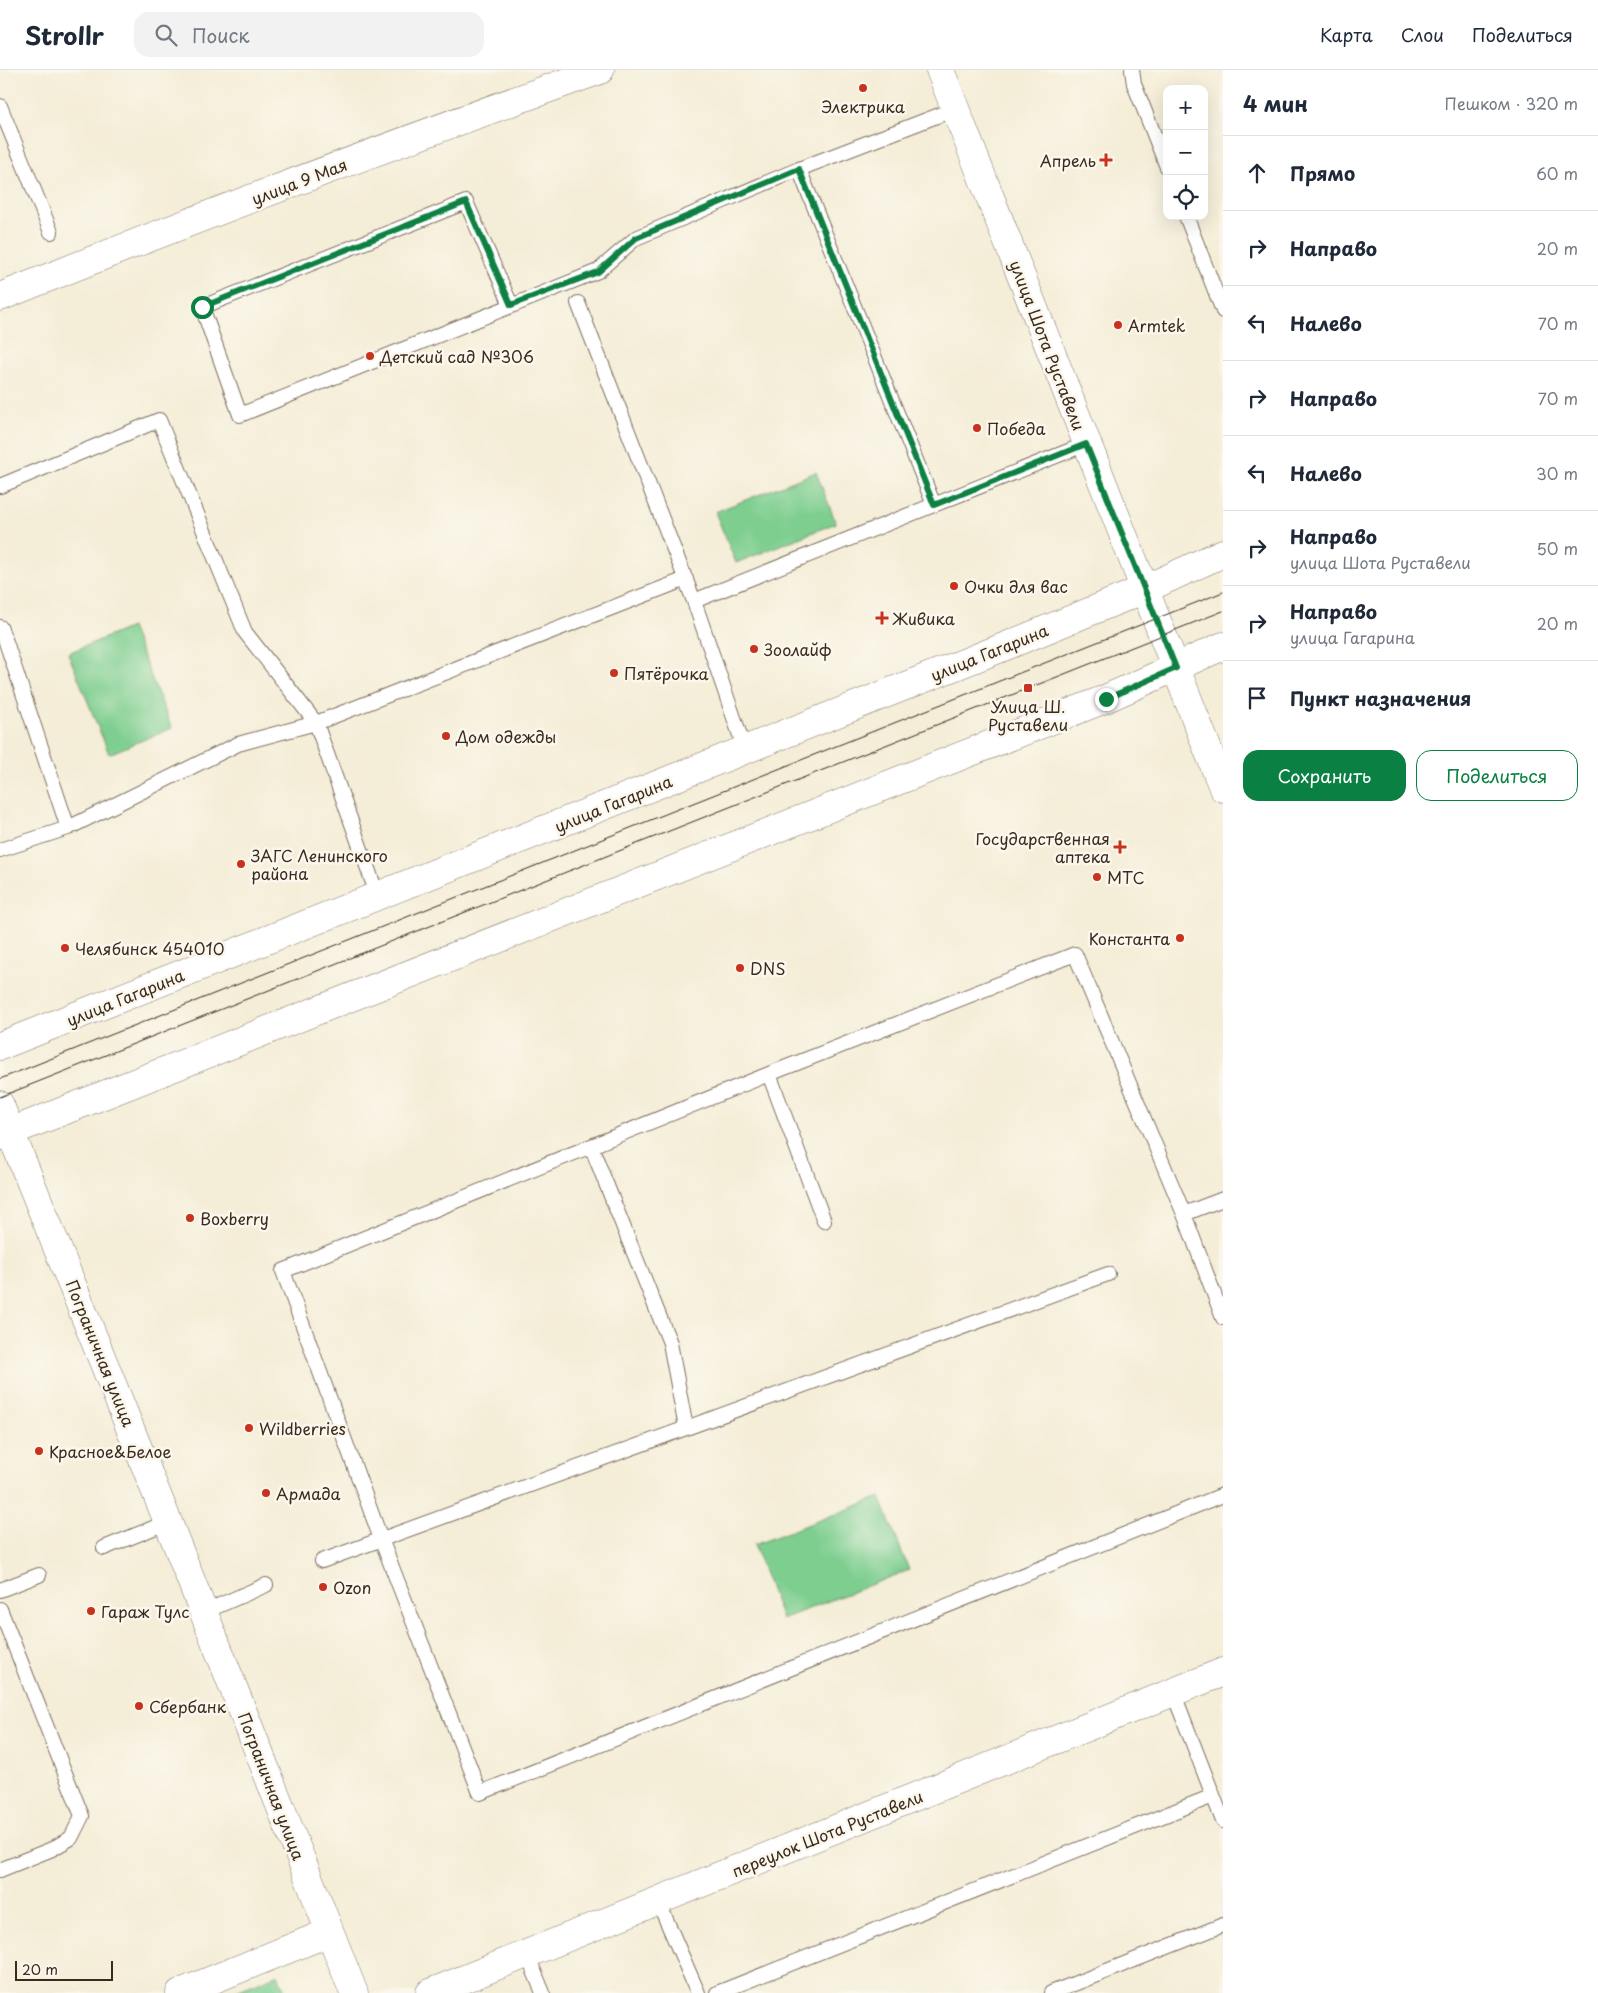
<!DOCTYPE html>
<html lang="ru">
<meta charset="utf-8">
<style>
:root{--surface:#fff;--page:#f2f2f3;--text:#1f2937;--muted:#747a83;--line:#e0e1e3;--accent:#0b8043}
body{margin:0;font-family:"Playpen Sans",sans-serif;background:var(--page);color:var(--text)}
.controls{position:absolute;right:15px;top:15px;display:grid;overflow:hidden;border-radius:10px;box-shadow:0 5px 20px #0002}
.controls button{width:45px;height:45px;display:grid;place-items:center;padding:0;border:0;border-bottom:1px solid var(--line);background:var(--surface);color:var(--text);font:25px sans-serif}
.scale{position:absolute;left:15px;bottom:12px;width:98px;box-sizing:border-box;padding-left:5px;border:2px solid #3b2a1e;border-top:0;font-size:14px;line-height:18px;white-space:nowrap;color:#3b2a1e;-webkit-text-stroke:4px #fbf7ec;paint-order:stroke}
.stop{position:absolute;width:15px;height:15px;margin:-11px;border:4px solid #0b8043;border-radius:50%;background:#fff}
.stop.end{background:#0b8043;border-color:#fff;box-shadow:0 1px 5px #0008}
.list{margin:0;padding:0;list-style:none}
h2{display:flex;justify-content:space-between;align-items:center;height:65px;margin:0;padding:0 20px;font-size:21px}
h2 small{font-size:16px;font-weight:400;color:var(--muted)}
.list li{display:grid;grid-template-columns:32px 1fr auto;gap:15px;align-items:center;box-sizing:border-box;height:75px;padding:0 20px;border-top:1px solid var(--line)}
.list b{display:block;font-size:19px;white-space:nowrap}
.list p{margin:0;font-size:16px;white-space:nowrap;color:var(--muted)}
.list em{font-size:16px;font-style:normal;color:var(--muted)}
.actions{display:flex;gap:10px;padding:15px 20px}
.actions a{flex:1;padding:11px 0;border:1px solid var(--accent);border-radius:15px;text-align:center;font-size:18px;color:var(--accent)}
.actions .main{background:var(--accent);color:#fff}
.icon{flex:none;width:28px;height:28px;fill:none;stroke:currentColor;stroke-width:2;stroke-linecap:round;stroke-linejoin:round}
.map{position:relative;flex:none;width:1223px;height:1923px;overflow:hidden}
header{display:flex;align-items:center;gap:30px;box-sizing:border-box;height:70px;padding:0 25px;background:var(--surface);border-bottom:1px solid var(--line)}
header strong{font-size:24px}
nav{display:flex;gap:28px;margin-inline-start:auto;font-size:18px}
.search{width:350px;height:45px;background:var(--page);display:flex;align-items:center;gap:12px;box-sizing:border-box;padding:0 18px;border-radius:15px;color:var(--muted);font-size:19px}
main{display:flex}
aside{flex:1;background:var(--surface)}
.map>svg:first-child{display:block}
.green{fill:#7dce8f;stroke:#5c7c56}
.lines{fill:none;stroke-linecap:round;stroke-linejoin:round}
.lane-casing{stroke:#7c6e5f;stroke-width:16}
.street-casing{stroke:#7c6e5f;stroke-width:29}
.secondary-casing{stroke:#7c6e5f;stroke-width:29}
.lane{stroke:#fff;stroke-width:14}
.street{stroke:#fff;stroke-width:28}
.secondary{stroke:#fff;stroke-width:28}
.tram{stroke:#3b2a1e;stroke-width:1}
.route{stroke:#0b8043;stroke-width:6}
.poi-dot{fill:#c8321e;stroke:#fbf7ec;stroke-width:2}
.labels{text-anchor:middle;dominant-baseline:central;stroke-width:5;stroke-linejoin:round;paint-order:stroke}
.poi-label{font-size:16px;fill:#3b2a1e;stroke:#fbf7ec;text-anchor:start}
.street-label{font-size:16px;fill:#3b2a1e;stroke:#fbf7ec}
</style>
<header>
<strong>Strollr</strong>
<div class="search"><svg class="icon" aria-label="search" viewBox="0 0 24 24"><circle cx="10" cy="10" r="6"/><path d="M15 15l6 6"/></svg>Поиск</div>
<nav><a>Карта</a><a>Слои</a><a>Поделиться</a></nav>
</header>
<main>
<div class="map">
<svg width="1223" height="1923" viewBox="0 0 1223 1923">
<rect width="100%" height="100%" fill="#fbf7ec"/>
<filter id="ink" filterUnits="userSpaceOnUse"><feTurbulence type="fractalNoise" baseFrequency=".02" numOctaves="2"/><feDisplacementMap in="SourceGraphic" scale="10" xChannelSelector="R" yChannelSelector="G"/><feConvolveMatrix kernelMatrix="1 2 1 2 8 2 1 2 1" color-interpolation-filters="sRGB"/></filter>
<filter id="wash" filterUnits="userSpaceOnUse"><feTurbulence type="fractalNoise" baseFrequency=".0096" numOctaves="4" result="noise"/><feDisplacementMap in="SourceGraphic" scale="20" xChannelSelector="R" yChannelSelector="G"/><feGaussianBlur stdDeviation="1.12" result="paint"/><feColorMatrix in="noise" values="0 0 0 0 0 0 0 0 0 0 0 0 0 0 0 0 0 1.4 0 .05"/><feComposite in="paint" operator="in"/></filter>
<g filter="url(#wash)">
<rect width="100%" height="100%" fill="#f4edd7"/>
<path class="green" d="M816,402L836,453L736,493L715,442Z
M131,557L172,658L109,684L68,583Z
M880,1427L909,1500L782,1549L754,1475Z
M278,1904L286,1923H232Z"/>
</g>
<g filter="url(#ink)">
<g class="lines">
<defs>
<path id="lane" d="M1132,0L1134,14L1167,97
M0,36L51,162
M799,99L934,435
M1186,146L1223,241
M578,233L694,531L745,680
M511,235L466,132L202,237L240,345L598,201L636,168L799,99L955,39
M0,416L159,350L245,562L316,653L378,827
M694,531L1086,374
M0,557L6,572L68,758
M0,780L68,758L238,674L316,653L686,509
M769,1004L824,1151
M591,1076L670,1273L686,1358
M1223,1129L1184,1144L1223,1248
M1184,1144L1075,884L769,1004L283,1201L381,1469L480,1723L1223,1425
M104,1478L168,1452
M322,1491L1108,1204
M0,1520L39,1505
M0,1539L82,1746L71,1768L52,1779L0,1800
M204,1542L266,1515
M1173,1622L1223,1751
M658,1831L698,1923
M527,1884L543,1923
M717,1923L1213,1726
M1051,1923L1223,1855"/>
<path id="street" d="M0,227C198,147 399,72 600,0
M10,1061L168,1452L354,1923
M180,1923L330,1862
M430,1923L1223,1602"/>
<path id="secondary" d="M940,0L1223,718
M0,976L1006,576L1145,519L1223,483
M0,1035L10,1061
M0,1066L1105,629L1223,576"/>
</defs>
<use href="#lane" class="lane-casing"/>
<use href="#street" class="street-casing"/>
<use href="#secondary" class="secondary-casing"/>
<use href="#lane" class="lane"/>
<use href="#street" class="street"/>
<use href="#secondary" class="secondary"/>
<path class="tram" d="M0,1009L1223,522
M0,1027L1223,541"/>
</g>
</g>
<g class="lines" filter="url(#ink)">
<path class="route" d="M202,237L466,132L511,235L598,202L636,168L799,99L934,435L1086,374L1176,598L1106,629"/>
</g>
<g class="poi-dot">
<circle cx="863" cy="18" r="5"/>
<path d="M1103.5 82.5h5v5h5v5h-5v5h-5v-5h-5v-5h5z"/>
<circle cx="1118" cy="255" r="5"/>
<circle cx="370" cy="286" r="5"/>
<circle cx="977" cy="358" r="5"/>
<circle cx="954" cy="516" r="5"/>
<path d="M879.5 540.5h5v5h5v5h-5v5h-5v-5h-5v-5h5z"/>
<circle cx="754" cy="579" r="5"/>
<circle cx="614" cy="603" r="5"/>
<rect x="1023" y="613" width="10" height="10" rx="2.5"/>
<circle cx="446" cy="666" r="5"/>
<path d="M1117.5 769.5h5v5h5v5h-5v5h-5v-5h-5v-5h5z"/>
<circle cx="241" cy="794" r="5"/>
<circle cx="1097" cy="807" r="5"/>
<circle cx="1180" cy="868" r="5"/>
<circle cx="65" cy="878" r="5"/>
<circle cx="740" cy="898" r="5"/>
<circle cx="190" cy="1148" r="5"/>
<circle cx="249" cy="1358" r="5"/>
<circle cx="39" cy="1381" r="5"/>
<circle cx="266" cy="1423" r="5"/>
<circle cx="323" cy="1517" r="5"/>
<circle cx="91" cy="1541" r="5"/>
<circle cx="139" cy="1636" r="5"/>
</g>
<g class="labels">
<g class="poi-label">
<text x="863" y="36" text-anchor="middle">Электрика</text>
<text x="1096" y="90" text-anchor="end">Апрель</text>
<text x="1128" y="255">Armtek</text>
<text x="380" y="286">Детский сад №306</text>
<text x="987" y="358">Победа</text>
<text x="964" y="516">Очки для вас</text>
<text x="892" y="548">Живика</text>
<text x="764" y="579">Зоолайф</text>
<text x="624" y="603">Пятёрочка</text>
<text x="1028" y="636" text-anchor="middle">Улица Ш.<tspan x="1028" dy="18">Руставели</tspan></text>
<text x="456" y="666">Дом одежды</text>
<text x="1110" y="768" text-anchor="end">Государственная<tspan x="1110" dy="18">аптека</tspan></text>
<text x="251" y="785">ЗАГС Ленинского<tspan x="251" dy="18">района</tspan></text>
<text x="1107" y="807">МТС</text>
<text x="1170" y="868" text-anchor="end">Константа</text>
<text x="75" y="878">Челябинск 454010</text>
<text x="750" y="898">DNS</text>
<text x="200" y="1148">Boxberry</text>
<text x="259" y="1358">Wildberries</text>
<text x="49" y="1381">Красное&amp;Белое</text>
<text x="276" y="1423">Армада</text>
<text x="333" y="1517">Ozon</text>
<text x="101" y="1541">Гараж Тулс</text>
<text x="149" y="1636">Сбербанк</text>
</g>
<g class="street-label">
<text transform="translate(299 111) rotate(-21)">улица 9 Мая</text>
<text transform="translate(1048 275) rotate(69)">улица Шота Руставели</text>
<text transform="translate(989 582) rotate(-22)">улица Гагарина</text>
<text transform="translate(613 733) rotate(-22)">улица Гагарина</text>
<text transform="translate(125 927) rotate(-22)">улица Гагарина</text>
<text transform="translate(101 1283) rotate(68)">Пограничная улица</text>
<text transform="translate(272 1716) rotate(69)">Пограничная улица</text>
<text transform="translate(827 1763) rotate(-22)">переулок Шота Руставели</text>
</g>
</g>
</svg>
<div class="controls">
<button>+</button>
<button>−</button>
<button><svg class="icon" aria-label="locate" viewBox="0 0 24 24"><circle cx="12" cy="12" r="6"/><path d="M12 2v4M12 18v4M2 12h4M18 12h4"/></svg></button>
</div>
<div class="scale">20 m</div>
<div class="stop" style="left:202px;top:237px"></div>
<div class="stop end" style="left:1106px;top:629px"></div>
</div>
<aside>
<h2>4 мин<small>Пешком · 320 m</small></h2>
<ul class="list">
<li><svg class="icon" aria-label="ahead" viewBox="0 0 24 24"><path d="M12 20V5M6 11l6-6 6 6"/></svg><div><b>Прямо</b></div><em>60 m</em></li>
<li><svg class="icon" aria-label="right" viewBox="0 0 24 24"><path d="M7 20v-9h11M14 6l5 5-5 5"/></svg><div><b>Направо</b></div><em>20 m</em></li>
<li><svg class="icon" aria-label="left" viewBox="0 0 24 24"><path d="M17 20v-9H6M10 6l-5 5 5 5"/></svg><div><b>Налево</b></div><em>70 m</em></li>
<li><svg class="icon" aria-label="right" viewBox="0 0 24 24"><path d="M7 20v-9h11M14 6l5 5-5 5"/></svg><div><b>Направо</b></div><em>70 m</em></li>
<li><svg class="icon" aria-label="left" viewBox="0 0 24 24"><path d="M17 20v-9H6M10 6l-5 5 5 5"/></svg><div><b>Налево</b></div><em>30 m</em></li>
<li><svg class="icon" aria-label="right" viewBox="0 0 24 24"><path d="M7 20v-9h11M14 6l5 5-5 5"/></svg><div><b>Направо</b><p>улица Шота Руставели</p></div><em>50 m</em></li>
<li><svg class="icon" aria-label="right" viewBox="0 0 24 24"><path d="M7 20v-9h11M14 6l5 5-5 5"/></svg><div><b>Направо</b><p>улица Гагарина</p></div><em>20 m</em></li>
<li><svg class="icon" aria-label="arrive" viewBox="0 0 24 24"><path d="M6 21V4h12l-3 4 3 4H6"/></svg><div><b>Пункт назначения</b></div></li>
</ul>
<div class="actions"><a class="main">Сохранить</a><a>Поделиться</a></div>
</aside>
</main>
